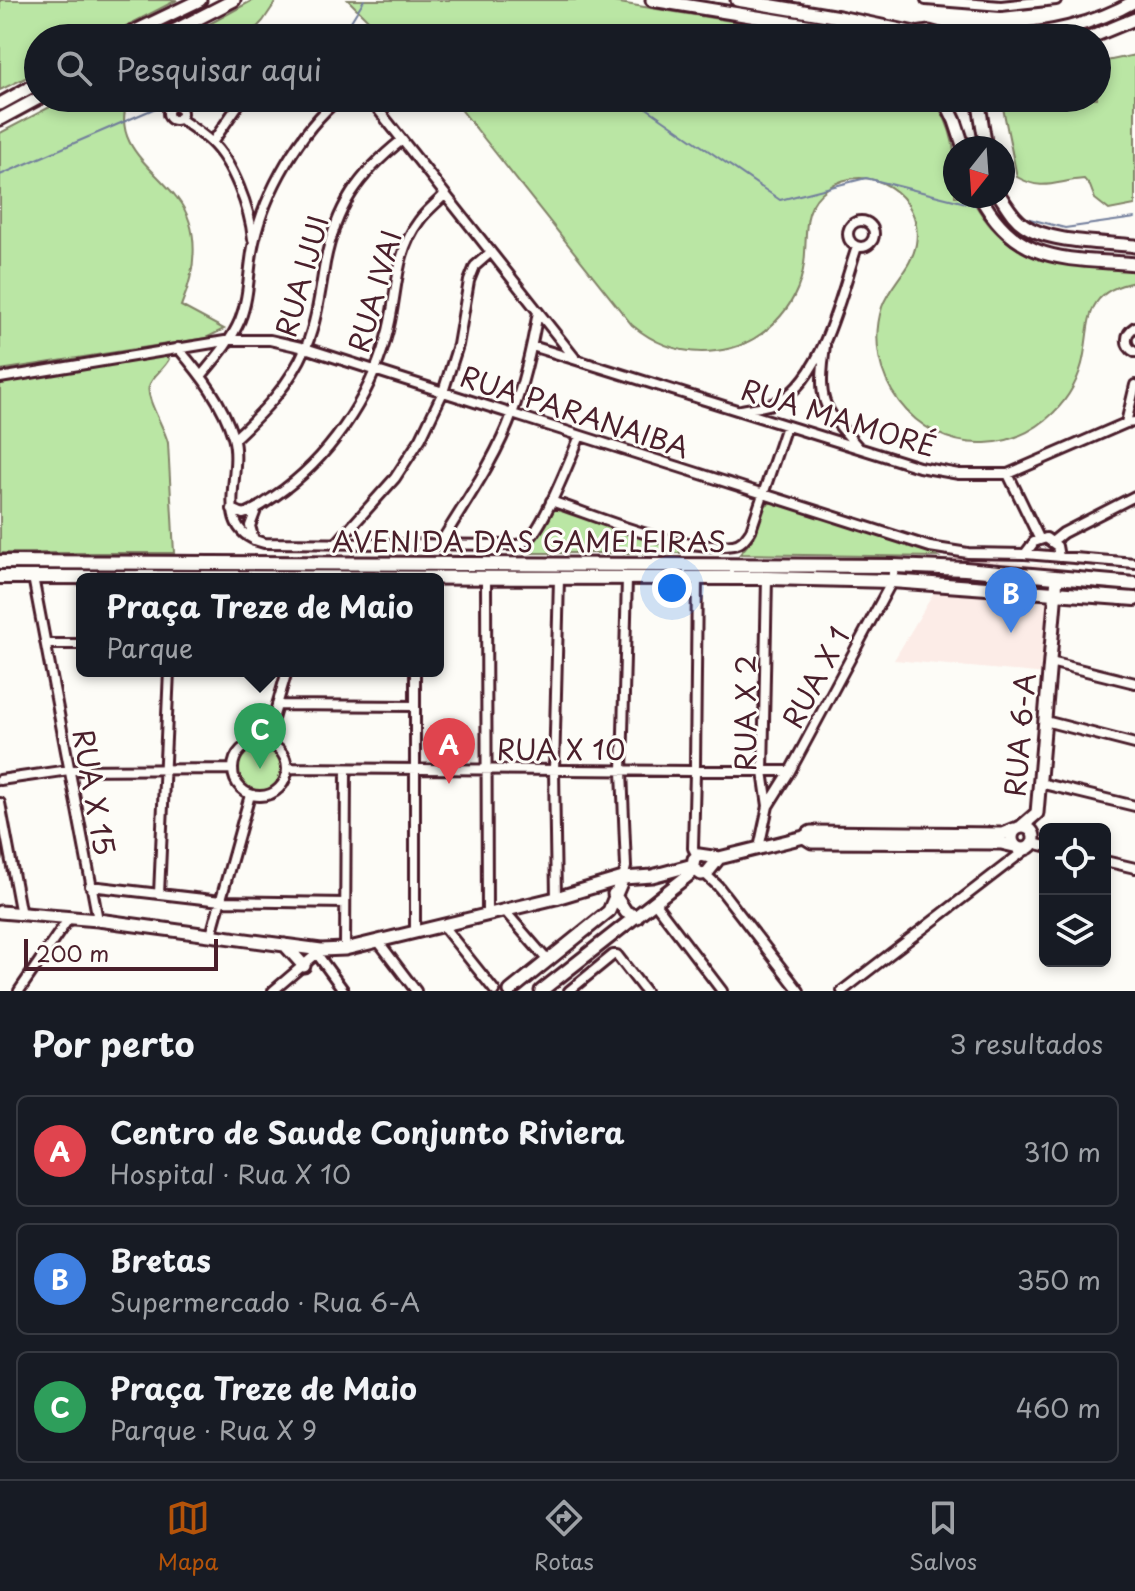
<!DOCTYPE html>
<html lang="pt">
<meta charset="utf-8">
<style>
:root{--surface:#171b24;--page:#242831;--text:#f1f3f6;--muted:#9ea1a6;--line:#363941;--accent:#b45309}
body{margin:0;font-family:"Playpen Sans",sans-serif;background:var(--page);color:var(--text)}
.controls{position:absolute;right:24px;bottom:24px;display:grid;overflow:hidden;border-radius:12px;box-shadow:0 4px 12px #0003}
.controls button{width:72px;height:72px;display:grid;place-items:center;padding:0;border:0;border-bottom:2px solid var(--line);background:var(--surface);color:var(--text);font:40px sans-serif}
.compass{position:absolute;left:943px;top:136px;width:72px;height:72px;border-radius:50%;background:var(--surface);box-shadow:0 4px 12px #0003;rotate:197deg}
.scale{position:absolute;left:24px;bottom:20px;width:194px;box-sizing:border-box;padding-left:8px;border:4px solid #4a1f2b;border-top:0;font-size:22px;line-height:28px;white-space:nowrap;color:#4a1f2b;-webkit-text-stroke:6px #fdfcf7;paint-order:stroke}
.you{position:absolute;left:672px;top:588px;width:28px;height:28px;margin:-20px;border:6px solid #fff;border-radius:50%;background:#1a73e8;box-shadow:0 0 0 12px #1a73e833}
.badge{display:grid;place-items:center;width:52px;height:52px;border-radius:50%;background:var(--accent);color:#fff;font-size:26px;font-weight:700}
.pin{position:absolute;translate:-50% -66px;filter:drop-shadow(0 2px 4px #0008)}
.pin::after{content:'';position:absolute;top:42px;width:28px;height:24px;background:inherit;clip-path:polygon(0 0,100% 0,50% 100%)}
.popup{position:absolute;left:76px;top:573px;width:368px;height:104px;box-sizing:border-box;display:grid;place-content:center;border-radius:12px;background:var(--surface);filter:drop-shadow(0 2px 6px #0005);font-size:26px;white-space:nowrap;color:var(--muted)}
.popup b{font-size:30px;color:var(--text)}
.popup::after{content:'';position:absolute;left:50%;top:100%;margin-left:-16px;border:16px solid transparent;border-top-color:var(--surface)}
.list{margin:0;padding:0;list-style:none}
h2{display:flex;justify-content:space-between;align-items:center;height:104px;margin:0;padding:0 32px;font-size:34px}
h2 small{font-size:26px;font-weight:400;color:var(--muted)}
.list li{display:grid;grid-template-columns:52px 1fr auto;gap:24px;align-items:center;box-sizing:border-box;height:112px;margin:0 16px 16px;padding:0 16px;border:2px solid var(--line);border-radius:12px}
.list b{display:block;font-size:30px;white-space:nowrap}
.list p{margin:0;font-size:26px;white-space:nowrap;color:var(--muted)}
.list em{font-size:26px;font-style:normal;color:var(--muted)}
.icon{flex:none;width:44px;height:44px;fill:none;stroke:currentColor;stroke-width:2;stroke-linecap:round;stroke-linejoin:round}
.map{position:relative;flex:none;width:1135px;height:991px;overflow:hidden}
.search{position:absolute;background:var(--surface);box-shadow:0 4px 12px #0003;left:24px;right:24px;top:24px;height:88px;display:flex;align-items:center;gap:20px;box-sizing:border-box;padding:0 28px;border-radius:44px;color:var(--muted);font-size:30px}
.sheet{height:488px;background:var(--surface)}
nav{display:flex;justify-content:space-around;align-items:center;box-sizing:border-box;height:112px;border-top:2px solid var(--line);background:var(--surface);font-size:22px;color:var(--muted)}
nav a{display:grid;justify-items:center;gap:4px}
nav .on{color:var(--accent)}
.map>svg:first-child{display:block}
.built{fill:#fcece7}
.green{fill:#bae6a4;stroke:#828268;stroke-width:2}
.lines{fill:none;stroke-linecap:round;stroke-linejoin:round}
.stream{stroke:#727e9c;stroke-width:2}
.street-casing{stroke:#4a1f2b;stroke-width:14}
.secondary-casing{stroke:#4a1f2b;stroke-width:17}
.primary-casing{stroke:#4a1f2b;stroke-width:18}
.street{stroke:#fdfcf7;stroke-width:8}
.secondary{stroke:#fdfcf7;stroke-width:11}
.primary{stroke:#fdfcf7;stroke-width:12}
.labels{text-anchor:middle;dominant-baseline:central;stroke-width:6;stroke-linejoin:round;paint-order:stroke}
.street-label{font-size:28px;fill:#4a1f2b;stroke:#fdfcf7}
</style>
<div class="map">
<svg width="1135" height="991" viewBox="0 0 1135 991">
<rect width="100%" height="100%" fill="#fdfcf7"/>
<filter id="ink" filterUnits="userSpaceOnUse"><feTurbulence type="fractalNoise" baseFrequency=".0125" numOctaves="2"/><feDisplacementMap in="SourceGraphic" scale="16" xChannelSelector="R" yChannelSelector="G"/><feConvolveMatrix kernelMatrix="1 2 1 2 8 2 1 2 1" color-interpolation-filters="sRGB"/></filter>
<g filter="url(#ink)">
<path class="built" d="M955,557L1056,566L1047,674L894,660Z"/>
<path class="green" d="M0,0H177L103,38H38V72L0,90Z
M253,0H277L263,21L247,38H184Z
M348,0H601L837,38H393L368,20Z
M1135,55V205L1109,210L1095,199L1090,186L1084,179C1056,181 1043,192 1017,177L1001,98H1097V63Z
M67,98H129C109,143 154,168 177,198C202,230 195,273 181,306L224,329L206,338L0,370V133Z
M452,98H933C957,134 955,155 955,196H971C1007,270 1065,264 1135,270V282C1080,292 1092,325 1082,364C1070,408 1031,441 985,443C914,446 861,375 882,307C890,284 912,268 916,244C924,195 869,160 828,188C800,207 808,235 804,264C798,309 761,346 716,351C685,355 656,345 632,325Z
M164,354L169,359C164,369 152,376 149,386C145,398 165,428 168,443L174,553H0V382Z
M773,502L926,550L938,557L740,554L755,536L765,505Z
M559,508L680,548V553H523L539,535L550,512Z
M236 769a24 24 0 1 1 48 0a24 24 0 1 1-48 0Z"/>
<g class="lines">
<path class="stream" d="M348,26L364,0
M326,35L348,26L530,27L545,38
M632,98L780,200L866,178L982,207
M0,175L179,98
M1022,217L1065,228L1135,218"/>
<defs>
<path id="street" d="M926,0L1001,6L1056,0
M303,38L313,35L321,38
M369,98L574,357
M168 113a7 7 0 1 1 14 0a7 7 0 1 1-14 0Z
M179,118C190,126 201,133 210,141C233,162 250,209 253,239
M212,143L243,98
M848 234a13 13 0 1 1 26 0a13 13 0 1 1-26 0Z
M1135,327C1124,334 1124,346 1135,352
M825,345C818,403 821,405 858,447
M532,346L919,467L959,474H1008L1126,423L1135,422
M178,348C201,375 223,403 233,437C244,476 210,529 264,543L517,545C518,545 528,540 528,540C545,524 570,459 580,436
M202,375C216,358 231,341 240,320C250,295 248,268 254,242C265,192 300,130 340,98
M0,378L231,340H270L305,348L930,547L968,553L1025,554L1135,563
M741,410C751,408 763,407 772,404C823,385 841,292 857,247
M1126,423L1135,385
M234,439C263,412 290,385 306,347C317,320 320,292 325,263C336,207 358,175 402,140
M1008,474L1039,538
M551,501C602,518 680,553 733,545C742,544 746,537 751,530L786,426
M232,509L243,514C255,511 265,503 275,496C328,460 369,400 386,338C398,299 393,255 419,221C426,211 437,203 445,194
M254,540L250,526L256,510
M1053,541L1063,533L1135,496
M440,544C465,502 495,461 512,414C524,382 532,346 538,312
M335,545L395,478L421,438L443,392L458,345L469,281L475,266L491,252
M1025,554L1034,542L1046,538L1057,546L1059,557
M33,577L98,920
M486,578L487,914
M46,644H82
M1050,662L1135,683
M415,671V932
M277,705L415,706
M1045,721L1135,744
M233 769a27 27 0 1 1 54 0a27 27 0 1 1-54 0Z
M266,743L287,671
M695,766L697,578
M288,768L691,771
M697,771H790
M695,773L693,848L697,856
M0,780L69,770L232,769
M1040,783L1135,806
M0,803L21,915
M768,806L790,771L892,581L894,566
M1033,843L1045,846
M759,848L768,806L763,771L767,578
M1105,861L1135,868
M704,873L718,886L799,991
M623,878L626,867L622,771L627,579
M90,886L221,901L345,903
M159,894L169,671
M556,898L554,770L559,579
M655,903L722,991
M504,910L548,961
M443,926L495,991
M211,935L250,795
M378,941L416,991
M345,949L346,769
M317,954L344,991
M19,991L69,918
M273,991L321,950
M569,991L613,955H617L645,991
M842,991L1028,848"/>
<path id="secondary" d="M652,0L843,31L868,38
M737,0L839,17L915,33
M909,35L929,32L951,38
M121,38L200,0
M160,38L234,0
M998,38C1046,34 1092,26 1135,1
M1089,38L1135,19
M944,98L955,121L964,148
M978,98L986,148
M0,104L38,83
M0,119L39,98
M980,196C1017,265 1066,258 1135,264
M1000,196C1007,206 1013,218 1024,225C1049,243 1104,242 1135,246
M1022,826L1037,813L1057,578
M1012 838a11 11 0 1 1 22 0a11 11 0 1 1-22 0Z
M804,837L812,842L1001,843L1014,846
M614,894L626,912L637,917
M0,912L98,920L321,950L345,949L556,898L623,878L652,876L693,865L694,859L699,855L719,858L804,837L811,832L1002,834L1014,829
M285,945L304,966
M510,991L609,911L623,878
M541,991L695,870L701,874L707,873L719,858"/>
<path id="primary" d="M0,562L894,566L965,569L1135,584
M0,577L767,578L892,581L1135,599"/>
</defs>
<use href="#street" class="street-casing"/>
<use href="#secondary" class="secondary-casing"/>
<use href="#primary" class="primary-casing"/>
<use href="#street" class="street"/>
<use href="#secondary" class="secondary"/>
<use href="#primary" class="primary"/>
</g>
</g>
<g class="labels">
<g class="street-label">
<text transform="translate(301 276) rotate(-74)">RUA IJUI</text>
<text transform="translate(374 291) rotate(-74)">RUA IVAI</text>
<text transform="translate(575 411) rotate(18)">RUA PARANAIBA</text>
<text transform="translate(839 417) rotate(17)">RUA MAMORÉ</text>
<text x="529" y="540">AVENIDA DAS GAMELEIRAS</text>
<text transform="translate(815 677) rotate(-62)">RUA X 1</text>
<text transform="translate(744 713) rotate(-90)">RUA X 2</text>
<text transform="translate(1019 735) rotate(-85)">RUA 6-A</text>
<text x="561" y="748">RUA X 10</text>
<text transform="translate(95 792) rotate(80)">RUA X 15</text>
</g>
</g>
</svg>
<div class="controls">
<button><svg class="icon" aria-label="locate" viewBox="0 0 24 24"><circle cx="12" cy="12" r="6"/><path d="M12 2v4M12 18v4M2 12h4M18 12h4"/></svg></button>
<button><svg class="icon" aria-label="layers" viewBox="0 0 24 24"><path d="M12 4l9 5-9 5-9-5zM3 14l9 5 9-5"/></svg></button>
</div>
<svg class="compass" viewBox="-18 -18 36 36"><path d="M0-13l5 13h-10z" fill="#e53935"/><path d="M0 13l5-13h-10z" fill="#9ea1a6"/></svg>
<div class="scale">200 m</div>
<div class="you"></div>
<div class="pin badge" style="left:449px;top:784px;background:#e0444e">A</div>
<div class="pin badge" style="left:1011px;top:633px;background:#3f7fe0">B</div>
<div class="pin badge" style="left:260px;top:769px;background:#2e9e5b">C</div>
<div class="popup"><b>Praça Treze de Maio</b>Parque</div>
<div class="search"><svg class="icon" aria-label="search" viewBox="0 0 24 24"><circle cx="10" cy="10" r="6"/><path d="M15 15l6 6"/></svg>Pesquisar aqui</div>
</div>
<section class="sheet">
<h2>Por perto<small>3 resultados</small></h2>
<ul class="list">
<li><span class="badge" style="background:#e0444e">A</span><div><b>Centro de Saude Conjunto Riviera</b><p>Hospital · Rua X 10</p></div><em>310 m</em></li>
<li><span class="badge" style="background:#3f7fe0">B</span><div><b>Bretas</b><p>Supermercado · Rua 6-A</p></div><em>350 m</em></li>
<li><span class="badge" style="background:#2e9e5b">C</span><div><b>Praça Treze de Maio</b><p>Parque · Rua X 9</p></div><em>460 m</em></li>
</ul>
</section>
<nav>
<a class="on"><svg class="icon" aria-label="map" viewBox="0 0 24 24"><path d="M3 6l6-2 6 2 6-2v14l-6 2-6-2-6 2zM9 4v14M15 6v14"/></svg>Mapa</a>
<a><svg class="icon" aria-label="directions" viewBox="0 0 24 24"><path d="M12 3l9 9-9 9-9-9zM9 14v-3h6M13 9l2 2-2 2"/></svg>Rotas</a>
<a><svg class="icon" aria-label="saved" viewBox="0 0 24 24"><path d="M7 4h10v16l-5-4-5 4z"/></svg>Salvos</a>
</nav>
